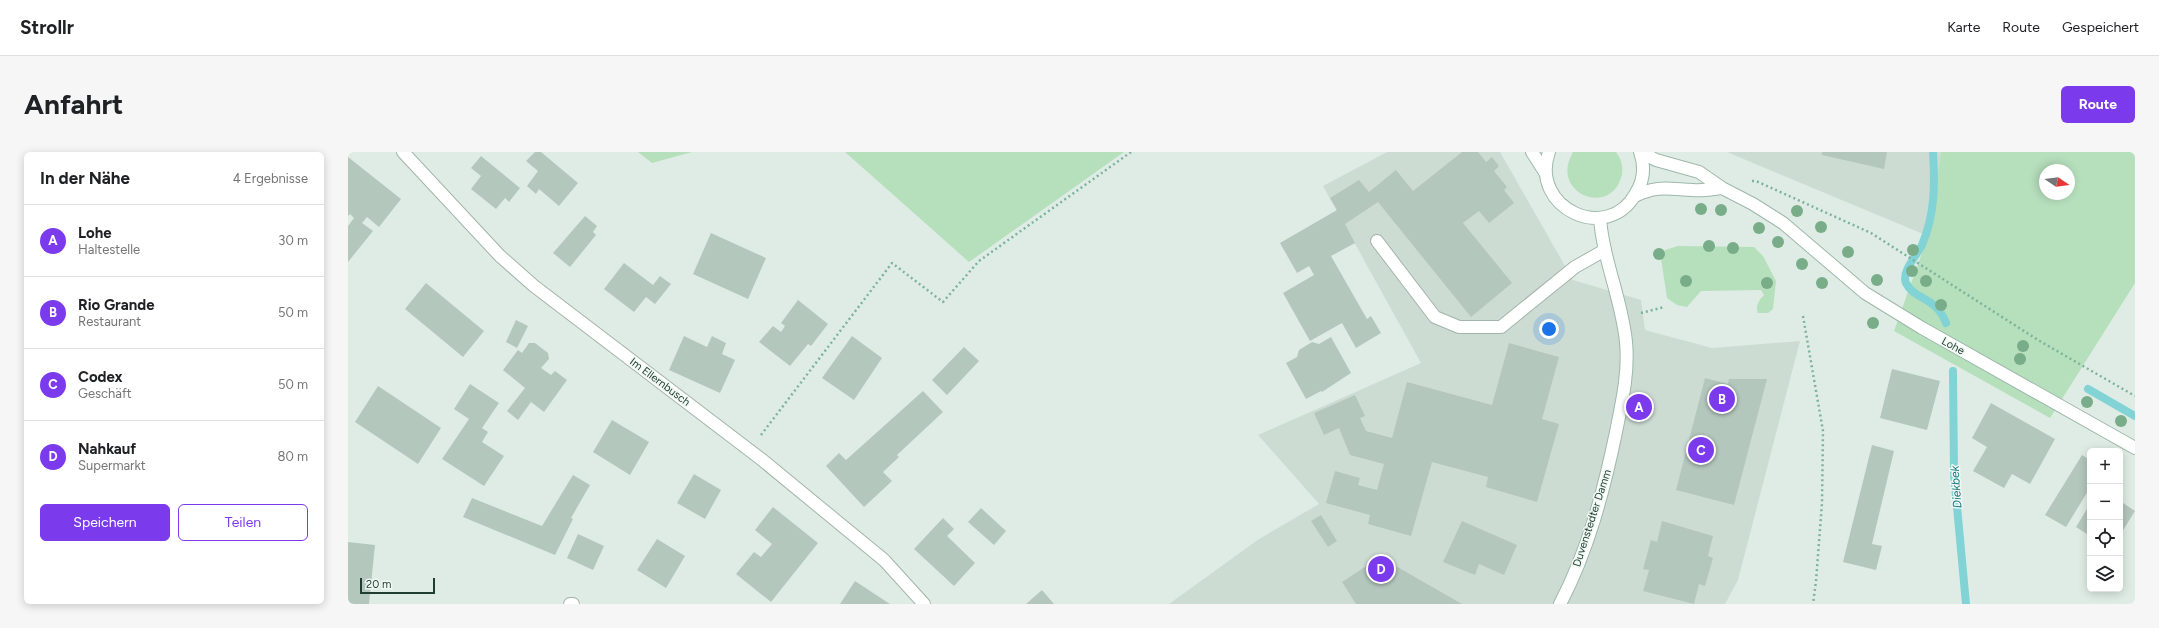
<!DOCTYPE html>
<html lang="de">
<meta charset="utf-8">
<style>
:root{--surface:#fff;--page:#f6f6f6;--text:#202124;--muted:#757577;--line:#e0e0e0;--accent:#7c3aed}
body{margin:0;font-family:Figtree,sans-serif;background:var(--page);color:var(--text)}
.controls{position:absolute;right:12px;bottom:12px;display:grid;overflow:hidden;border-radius:6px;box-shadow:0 2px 10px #0003}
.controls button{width:36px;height:36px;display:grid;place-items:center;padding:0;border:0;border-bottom:1px solid var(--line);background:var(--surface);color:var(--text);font:20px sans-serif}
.compass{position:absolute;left:1691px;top:12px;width:36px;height:36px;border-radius:50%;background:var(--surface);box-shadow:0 2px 10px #0003;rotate:103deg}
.scale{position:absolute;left:12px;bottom:10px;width:75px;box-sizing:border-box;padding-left:4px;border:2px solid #1f3d31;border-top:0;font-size:11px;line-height:14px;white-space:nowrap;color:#1f3d31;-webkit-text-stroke:3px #f0f8f3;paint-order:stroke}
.you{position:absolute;left:1201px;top:177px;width:14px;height:14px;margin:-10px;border:3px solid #fff;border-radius:50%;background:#1a73e8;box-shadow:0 0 0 6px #1a73e833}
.badge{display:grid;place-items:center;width:26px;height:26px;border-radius:50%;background:var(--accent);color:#fff;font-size:13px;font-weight:700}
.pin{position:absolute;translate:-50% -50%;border:2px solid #fff;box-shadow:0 1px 4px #0006}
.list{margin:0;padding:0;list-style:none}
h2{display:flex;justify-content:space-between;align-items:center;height:52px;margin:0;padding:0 16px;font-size:17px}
h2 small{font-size:13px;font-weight:400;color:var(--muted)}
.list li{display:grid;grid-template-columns:26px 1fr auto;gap:12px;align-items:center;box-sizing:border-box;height:72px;padding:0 16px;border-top:1px solid var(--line)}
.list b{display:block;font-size:15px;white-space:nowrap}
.list p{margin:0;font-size:13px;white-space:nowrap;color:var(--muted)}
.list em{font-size:13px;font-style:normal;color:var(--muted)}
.actions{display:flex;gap:8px;padding:12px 16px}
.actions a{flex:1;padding:9px 0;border:1px solid var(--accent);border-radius:6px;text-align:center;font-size:14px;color:var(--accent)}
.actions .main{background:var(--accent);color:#fff}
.icon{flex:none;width:22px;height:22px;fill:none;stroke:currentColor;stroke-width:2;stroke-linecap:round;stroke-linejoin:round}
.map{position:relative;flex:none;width:1787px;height:452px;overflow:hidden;border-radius:6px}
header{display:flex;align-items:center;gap:24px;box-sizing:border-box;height:56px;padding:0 20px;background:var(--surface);border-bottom:1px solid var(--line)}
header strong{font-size:19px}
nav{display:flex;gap:22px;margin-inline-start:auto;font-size:14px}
.intro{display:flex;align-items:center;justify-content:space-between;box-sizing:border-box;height:96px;padding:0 24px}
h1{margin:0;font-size:28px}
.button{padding:10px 18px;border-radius:6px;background:var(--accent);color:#fff;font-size:14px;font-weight:700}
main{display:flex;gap:24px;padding:0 24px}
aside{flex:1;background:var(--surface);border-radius:6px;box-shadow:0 2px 10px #0003}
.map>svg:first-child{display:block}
.built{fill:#cddcd3}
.green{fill:#b6dfbc;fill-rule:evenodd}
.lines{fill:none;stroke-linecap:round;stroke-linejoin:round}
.stream{stroke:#82d3d6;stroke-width:8}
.building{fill:#b4c7bd}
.lane-casing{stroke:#a2b4ab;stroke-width:14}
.street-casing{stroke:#a2b4ab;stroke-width:14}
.secondary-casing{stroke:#9db8ab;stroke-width:14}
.path{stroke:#7db29b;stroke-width:2.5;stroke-dasharray:2 3;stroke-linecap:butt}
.lane{stroke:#fff;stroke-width:12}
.street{stroke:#fff;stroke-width:12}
.secondary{stroke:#fff;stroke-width:12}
.tree{fill:#79ac88}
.labels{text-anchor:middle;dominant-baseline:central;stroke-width:3;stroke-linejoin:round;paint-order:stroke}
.street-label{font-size:11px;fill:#1f3d31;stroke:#f0f8f3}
.water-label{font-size:12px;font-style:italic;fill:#14797e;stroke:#f0f8f3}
</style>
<header>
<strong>Strollr</strong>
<nav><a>Karte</a><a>Route</a><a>Gespeichert</a></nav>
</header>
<div class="intro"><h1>Anfahrt</h1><a class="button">Route</a></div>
<main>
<aside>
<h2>In der Nähe<small>4 Ergebnisse</small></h2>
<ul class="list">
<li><span class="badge">A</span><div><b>Lohe</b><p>Haltestelle</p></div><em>30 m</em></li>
<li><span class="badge">B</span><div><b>Rio Grande</b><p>Restaurant</p></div><em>50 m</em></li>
<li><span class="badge">C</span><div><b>Codex</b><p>Geschäft</p></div><em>50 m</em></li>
<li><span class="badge">D</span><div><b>Nahkauf</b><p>Supermarkt</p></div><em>80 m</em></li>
</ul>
<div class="actions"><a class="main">Speichern</a><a>Teilen</a></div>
</aside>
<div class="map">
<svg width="1787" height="452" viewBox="0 0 1787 452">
<rect width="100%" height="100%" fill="#dfece5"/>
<path class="built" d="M1039,0H1152L1225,128L1293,148L1297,178L1364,196L1452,189L1390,428L1377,452H821L911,387L971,352L910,283L1073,211L975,34Z
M1379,0H1593L1580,84L1393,6Z"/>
<path class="green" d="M290,0H344L304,11Z
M497,0H776L621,110Z
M1225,0H1268C1274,8 1276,17 1273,26C1261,65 1201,41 1225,0Z
M1593,0H1787V131L1702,266L1546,179L1580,84ZM1697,18H1721V42H1697Z
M1330,94L1406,95L1415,104L1428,129L1425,157L1420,161H1410C1407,154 1411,148 1416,143L1413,138L1353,139L1339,155L1329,153L1319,146L1313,106L1317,98Z"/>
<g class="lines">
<path class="stream" d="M1585,0C1587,33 1587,62 1574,93C1569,103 1553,120 1558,131C1566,148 1588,144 1598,171
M1605,219L1606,322L1618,452
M1740,237L1787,264"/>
</g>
<path class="building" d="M187,0H193L230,31L211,54L191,37L188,42L179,34L190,19L178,9Z
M1114,0H1130L1138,10L1144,5L1151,14L1146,19L1159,35L1156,38L1166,51L1141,71L1131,59L1115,71L1164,131L1123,165L1030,50L997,72L1007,91L983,104L1019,167L1023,164L1033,181L1008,196L994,171L962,189L935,141L966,123L961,114L949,121L932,91L989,58L982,46L1011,28L1021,40L1048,18L1065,39Z
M1474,0H1539L1536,17L1474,3Z
M133,4L172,36L161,50L157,46L148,57L123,37L133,24L123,16Z
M0,5L53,47L31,75L19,65L14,71L25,79L0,110V74L6,66L2,62L0,64Z
M237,64L249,74L245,80L248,83L222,115L205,101Z
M363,81L418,106L400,147L345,122Z
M276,111L305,133L312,124L323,132L307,152L298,145L286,160L256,137Z
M78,131L136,179L115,205L57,157Z
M450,148L480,172L463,194L460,192L442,214L411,190L425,174L433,180L437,174L433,171Z
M168,168L180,174L169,196L158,190Z
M336,184L359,195L364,184L378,191L374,202L387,208L372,241L321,218Z
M504,184L534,206L506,248L474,226Z
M983,185L1003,221L974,240L973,239L958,247L938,211L949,205L951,198L964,190L971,192Z
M181,191H187L200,201L201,207L193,216L203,223L207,219L219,228L196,260L183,250L170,268L159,259L177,236L155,218L170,198L174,201Z
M1161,191L1211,205L1194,267L1211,272L1189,350L1138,335L1140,325L1084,310L1063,384L1020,372L1022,363L978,351L987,319L1012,326L1010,333L1029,338L1036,312L1002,303L991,276L976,283L966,261L1007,243L1017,264L1012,266L1018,279L1044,286L1059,230L1144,253Z
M616,195L631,209L599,243L584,228Z
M1544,217L1592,229L1579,278L1532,266Z
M1357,226L1380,232L1381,227H1419L1386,353L1328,338Z
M122,232L151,251L134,276L140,280L134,290L156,304L136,334L94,307L121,267L106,257Z
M30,234L93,276L70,312L7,270Z
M575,239L595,260L549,303L551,305L535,320L544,329L516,355L478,314L491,301L498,308Z
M1643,251L1707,287L1682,332L1664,322L1656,336L1625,319L1639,295L1624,286Z
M264,268L301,290L282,323L245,300Z
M1524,293L1546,299L1524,392L1534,394L1528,418L1495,410Z
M1734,303L1742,308V340L1740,339L1718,375L1697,363Z
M346,322L373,338L357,367L329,351Z
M225,323L242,333L223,366L225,367L207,403L115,365L124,346L194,374Z
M1772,349L1787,359L1772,383Z
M1742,352V384L1728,375Z
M425,355L470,391L423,450L388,422L406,400L413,405L424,392L407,378Z
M633,356L658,379L646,393L620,370Z
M973,363L989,389L980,395L963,369Z
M595,366L606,377L599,384L627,411L606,434L566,397Z
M1114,369L1169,393L1156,423L1131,412L1127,423L1095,410Z
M1314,369L1365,384L1360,404L1365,406L1357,434L1351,432L1346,452L1295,439L1301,418L1295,417L1303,388L1309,390Z
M230,382L256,394L245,418L219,406Z
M309,387L337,404L318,436L289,418Z
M0,390L27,393L21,452H0Z
M1032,405L1114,452H1008L994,430Z
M507,429L542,452H492Z
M694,438L706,452H678Z"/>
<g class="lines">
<defs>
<path id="lane" d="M1029,89L1087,165L1111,175H1153L1227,115L1257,98
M222,452H225"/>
<path id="street" d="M55,0L152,104L186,134L413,307L536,408L576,452"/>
<path id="secondary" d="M1184,0L1198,22
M1201,0C1181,56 1260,93 1288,41C1296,28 1297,14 1292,0
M1293,0L1308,8L1351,20L1374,36L1405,52L1435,71L1517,141L1574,176L1787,296
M1287,44C1309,33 1321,37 1345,38C1354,39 1365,37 1374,36
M1212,452C1240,399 1256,338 1268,280C1274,250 1281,220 1278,190C1274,148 1255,108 1252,66"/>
</defs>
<use href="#lane" class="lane-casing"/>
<use href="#street" class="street-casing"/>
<use href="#secondary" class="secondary-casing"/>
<path class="path" d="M1404,29H1408L1523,81L1690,188L1787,244
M1293,161L1316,155
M1455,164L1475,279L1474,351L1468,429L1465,452
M413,283L544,111L595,150L631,109L783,0"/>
<use href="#lane" class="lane"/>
<use href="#street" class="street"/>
<use href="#secondary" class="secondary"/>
</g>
<g class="tree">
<circle cx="1353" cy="57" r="6"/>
<circle cx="1373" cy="58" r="6"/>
<circle cx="1449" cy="59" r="6"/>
<circle cx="1473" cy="75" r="6"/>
<circle cx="1411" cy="76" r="6"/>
<circle cx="1430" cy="90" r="6"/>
<circle cx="1361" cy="94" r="6"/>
<circle cx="1385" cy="96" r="6"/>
<circle cx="1565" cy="98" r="6"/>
<circle cx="1500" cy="100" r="6"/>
<circle cx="1311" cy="102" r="6"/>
<circle cx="1454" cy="112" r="6"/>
<circle cx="1564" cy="119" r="6"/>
<circle cx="1529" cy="128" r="6"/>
<circle cx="1338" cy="129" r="6"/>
<circle cx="1578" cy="129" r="6"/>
<circle cx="1419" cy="131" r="6"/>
<circle cx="1474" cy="131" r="6"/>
<circle cx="1593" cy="153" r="6"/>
<circle cx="1525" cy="171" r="6"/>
<circle cx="1675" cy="194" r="6"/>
<circle cx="1672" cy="207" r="6"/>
<circle cx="1739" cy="250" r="6"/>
<circle cx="1773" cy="269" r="6"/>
</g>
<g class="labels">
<g class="street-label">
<text transform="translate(1605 194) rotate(29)">Lohe</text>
<text transform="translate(312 230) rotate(37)">Im Ellernbusch</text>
<text transform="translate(1244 366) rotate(-72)">Duvenstedter Damm</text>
</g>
<g class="water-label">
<text transform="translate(1608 335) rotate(-94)">Diekbek</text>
</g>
</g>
</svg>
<div class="controls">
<button>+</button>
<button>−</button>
<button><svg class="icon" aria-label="locate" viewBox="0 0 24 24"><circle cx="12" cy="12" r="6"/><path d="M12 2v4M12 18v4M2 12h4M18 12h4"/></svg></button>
<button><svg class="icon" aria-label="layers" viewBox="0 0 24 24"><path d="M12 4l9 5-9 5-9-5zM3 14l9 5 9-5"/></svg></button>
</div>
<svg class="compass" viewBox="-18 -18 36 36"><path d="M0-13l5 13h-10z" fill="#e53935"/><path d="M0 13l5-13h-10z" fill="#757577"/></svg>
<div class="scale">20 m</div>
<div class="you"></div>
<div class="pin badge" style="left:1291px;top:255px">A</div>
<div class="pin badge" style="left:1374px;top:247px">B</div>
<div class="pin badge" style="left:1353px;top:298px">C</div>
<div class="pin badge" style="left:1033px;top:417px">D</div>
</div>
</main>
